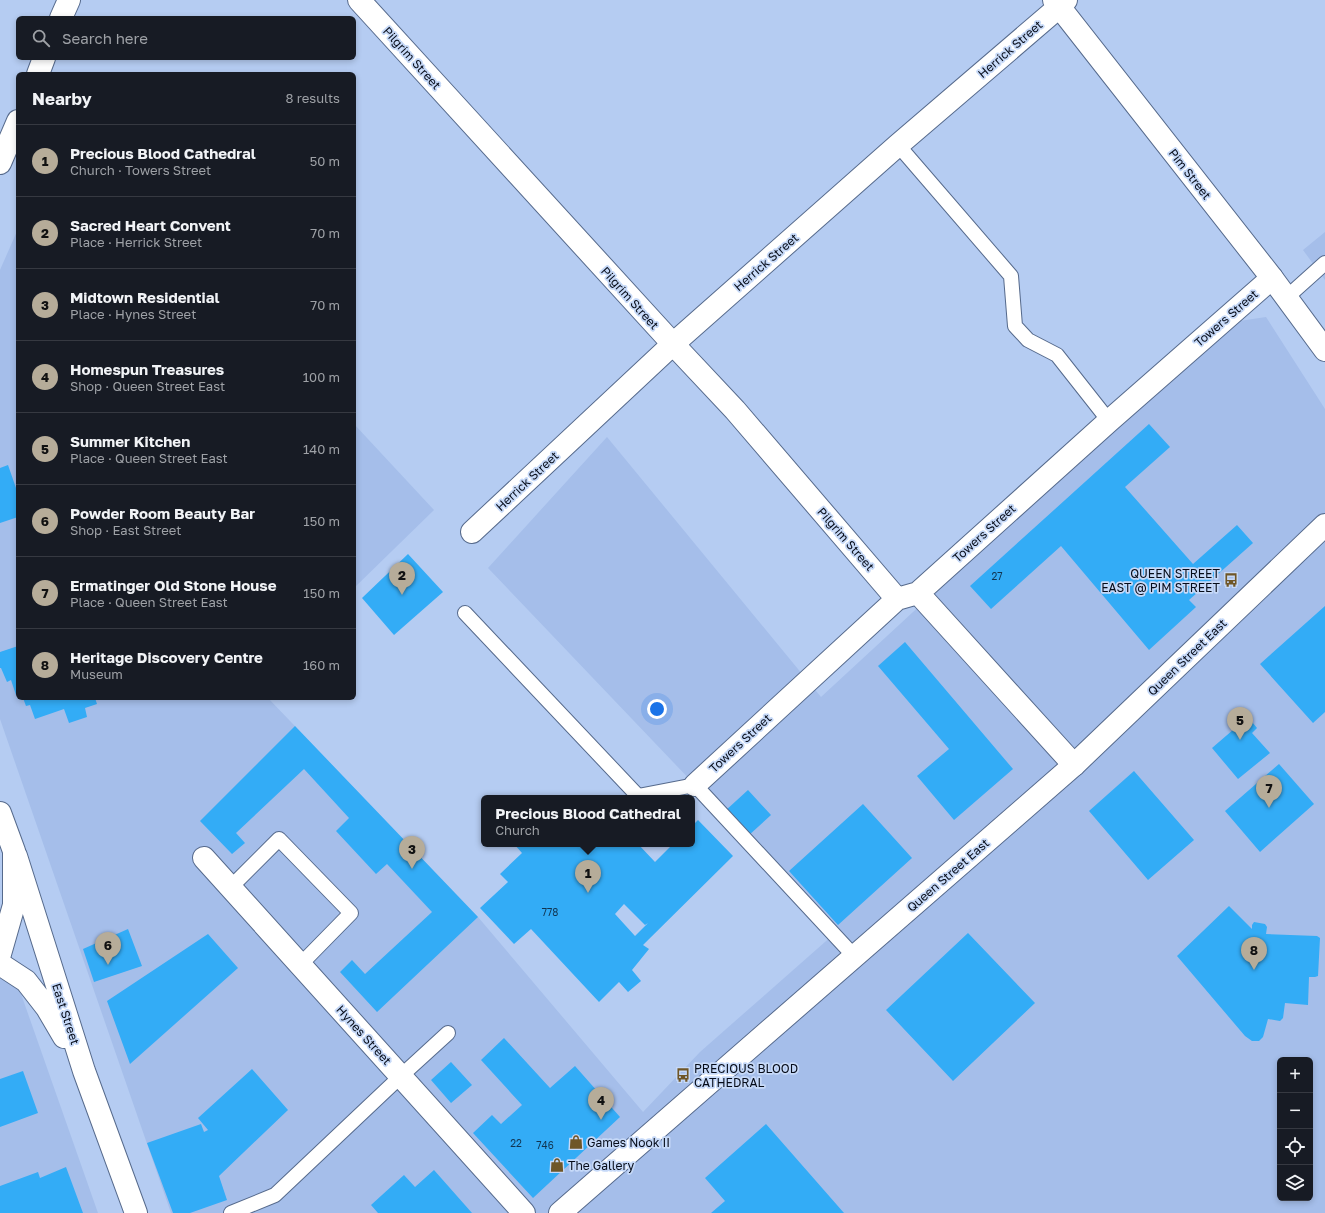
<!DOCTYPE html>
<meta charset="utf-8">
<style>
:root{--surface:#171b24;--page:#20242c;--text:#f1f3f6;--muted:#9ea1a6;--line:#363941;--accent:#b6ac99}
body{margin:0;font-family:"Golos Text",sans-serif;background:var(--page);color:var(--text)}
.controls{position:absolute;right:12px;bottom:12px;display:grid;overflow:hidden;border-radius:6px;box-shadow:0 2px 6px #0003}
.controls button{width:36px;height:36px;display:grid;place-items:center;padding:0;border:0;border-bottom:1px solid var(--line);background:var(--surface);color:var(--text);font:20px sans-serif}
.you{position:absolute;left:657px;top:709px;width:14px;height:14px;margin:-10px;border:3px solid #fff;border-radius:50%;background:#1a73e8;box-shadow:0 0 0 6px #1a73e833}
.badge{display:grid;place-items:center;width:26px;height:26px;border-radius:50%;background:var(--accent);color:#111;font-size:13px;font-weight:700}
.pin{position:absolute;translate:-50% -33px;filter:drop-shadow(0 1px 2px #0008)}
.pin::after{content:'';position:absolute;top:21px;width:14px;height:12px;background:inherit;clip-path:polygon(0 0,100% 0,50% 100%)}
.popup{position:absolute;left:481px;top:795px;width:214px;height:52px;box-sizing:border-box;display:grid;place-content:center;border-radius:6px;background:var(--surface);filter:drop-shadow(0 1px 3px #0005);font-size:13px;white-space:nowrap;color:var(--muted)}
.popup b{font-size:15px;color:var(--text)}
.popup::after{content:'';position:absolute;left:50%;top:100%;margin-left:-8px;border:8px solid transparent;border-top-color:var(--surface)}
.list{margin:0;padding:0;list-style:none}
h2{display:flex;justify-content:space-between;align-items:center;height:52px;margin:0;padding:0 16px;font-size:17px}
h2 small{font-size:13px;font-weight:400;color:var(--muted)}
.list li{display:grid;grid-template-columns:26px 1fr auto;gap:12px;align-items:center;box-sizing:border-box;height:72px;padding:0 16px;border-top:1px solid var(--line)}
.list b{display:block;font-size:15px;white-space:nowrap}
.list p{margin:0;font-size:13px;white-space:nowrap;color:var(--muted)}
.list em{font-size:13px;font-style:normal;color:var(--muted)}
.icon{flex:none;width:22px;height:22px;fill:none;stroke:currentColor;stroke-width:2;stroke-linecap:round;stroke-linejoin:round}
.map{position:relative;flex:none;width:1325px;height:1213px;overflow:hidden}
.search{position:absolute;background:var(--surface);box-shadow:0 2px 6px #0003;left:16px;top:16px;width:340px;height:44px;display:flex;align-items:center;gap:10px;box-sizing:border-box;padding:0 14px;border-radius:6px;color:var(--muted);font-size:15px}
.panel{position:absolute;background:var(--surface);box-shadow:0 2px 6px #0003;left:16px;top:72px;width:340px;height:628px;border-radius:6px}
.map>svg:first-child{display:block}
.built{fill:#a5beea;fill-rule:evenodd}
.building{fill:#33acf6;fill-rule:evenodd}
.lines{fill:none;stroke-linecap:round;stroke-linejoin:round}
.service-casing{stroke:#566a8c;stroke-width:16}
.minor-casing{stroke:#566a8c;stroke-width:24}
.tertiary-casing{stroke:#566a8c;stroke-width:24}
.secondary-casing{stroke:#566a8c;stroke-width:24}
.service{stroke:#fff;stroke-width:14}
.minor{stroke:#fff;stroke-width:22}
.tertiary{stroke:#fff;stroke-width:22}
.secondary{stroke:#fff;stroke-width:22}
.labels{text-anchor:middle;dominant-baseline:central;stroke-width:3.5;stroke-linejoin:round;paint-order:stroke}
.number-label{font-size:10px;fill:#113450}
.street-label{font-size:12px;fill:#060c19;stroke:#c6d9f8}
.poi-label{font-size:12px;fill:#060c19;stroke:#c6d9f8;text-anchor:start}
</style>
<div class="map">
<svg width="1325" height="1213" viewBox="0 0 1325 1213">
<rect width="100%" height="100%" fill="#b5ccf2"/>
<path class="built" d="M18,229V698H268L478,917L643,1112L700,1052L834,934L695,785L488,568L607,437L821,697L1226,323L1266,317L1325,409V1213H171L0,719V270ZM1280,1060H1310V1198H1280Z
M1325,232V280L1303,250Z
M354,424L434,510L354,588Z
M0,934L98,1213H0Z"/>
<path class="building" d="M1149,424L1170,447L1125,487L1193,564L1237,525L1253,543L1189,600L1196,607L1149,650L1061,546L991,609L970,586Z
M8,465L16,488H18V517L0,523V468Z
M408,554L443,592L394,635L362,598Z
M1325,606V712L1313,723L1260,664Z
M905,642L1013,769L954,820L917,776L949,749L878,666Z
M18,646V694L16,695L11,680L7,682L1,668H0V652Z
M23,698H95L97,704L85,708L87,717L69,723L64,709L35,719L30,705L26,706Z
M1248,717L1257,728L1252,733L1270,753L1238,779L1212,748Z
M295,726L478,917L377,1012L340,972L352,960L365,974L432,912L387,864L376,874L336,831L349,818L304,769L236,833L245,843L232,854L200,821Z
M1279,764L1314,804L1260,852L1225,811Z
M1134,771L1194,840L1148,880L1089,811Z
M748,790L771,815L748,836L725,811Z
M863,804L912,858L838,925L789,871Z
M698,820L733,856L643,945L649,949L632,970L641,981L628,992L619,982L599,1002L531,929L514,944L480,908L508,882L500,874L522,853L514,844H638L655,862L673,844H692V826ZM624,904L645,925L648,923L635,936L615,914Z
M1229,906L1252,929V925L1254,922L1265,924L1267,927L1266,934L1317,936L1320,938L1318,976L1315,977H1309L1308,1005L1285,1003L1283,1018L1280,1021L1268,1019L1263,1037L1259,1041H1252L1245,1036L1177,956Z
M128,929L142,966L94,982L83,949Z
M968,933L1035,1003L953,1081L886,1010Z
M208,934L238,968L130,1064L107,1001Z
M504,1038L550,1088L575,1066L620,1117L533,1198L473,1133L492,1115L501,1124L522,1105L481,1060Z
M451,1062L472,1085L451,1103L431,1080Z
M252,1069L288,1110L219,1176L227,1200L190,1213H173L147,1143L201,1124L204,1132L208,1130L198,1118Z
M23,1071L38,1113L0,1127V1079Z
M766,1124L844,1213H711L725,1201L705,1178Z
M66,1167L83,1213H0V1186L38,1172L40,1178Z
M434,1170L472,1213H378L371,1205L404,1175L415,1187Z"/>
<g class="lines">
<defs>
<path id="service" d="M898,145L1011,276L1015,326L1028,340L1057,355L1109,421
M1286,298L1325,263
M465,613L638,796L695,785L854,956
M231,887L279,839L351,913L300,965
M231,1213L275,1195L401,1076L448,1033"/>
<path id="minor" d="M359,0L673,344L735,410L897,599
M472,532L673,344L898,145L1059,7L1066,0
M918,593L1074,765
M695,785L897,599L918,593L1109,421L1272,278
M204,858L524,1213"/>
<path id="tertiary" d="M1054,0L1272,278L1325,350
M16,856L84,1071L136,1213
M0,964L26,981L47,1008L64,1037"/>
<path id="secondary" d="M61,18L69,0
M38,74L44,58
M0,163L18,121
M0,813L14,851V905L0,954
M560,1213L1074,765L1325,525"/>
</defs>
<use href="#service" class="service-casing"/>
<use href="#minor" class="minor-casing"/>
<use href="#tertiary" class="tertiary-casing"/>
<use href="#secondary" class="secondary-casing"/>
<use href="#service" class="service"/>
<use href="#minor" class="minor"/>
<use href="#tertiary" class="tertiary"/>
<use href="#secondary" class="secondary"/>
</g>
<defs>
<symbol id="bus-bare" viewBox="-9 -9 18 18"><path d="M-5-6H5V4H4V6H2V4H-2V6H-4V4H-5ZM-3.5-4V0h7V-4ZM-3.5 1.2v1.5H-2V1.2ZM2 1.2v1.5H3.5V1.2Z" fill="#6f5627" stroke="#c6d9f8" stroke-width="2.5" paint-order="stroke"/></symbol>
<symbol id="shop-bare" viewBox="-9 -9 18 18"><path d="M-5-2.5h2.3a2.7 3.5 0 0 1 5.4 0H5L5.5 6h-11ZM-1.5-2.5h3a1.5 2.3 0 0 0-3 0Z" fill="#6f5627" stroke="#c6d9f8" stroke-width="2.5" paint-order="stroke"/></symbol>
</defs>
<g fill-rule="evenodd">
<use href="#bus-bare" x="1221" y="570" width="20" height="20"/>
<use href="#bus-bare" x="673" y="1065" width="20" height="20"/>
<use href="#shop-bare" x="566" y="1132" width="20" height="20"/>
<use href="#shop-bare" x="547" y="1155" width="20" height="20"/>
</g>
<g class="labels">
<g class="number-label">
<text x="997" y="576">27</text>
<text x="550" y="912">778</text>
<text x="516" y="1143">22</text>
<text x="545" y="1145">746</text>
</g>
<g class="street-label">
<text transform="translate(1010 49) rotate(-41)">Herrick Street</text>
<text transform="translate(412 58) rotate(48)">Pilgrim Street</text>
<text transform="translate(1190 174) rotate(52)">Pim Street</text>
<text transform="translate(766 262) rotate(-41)">Herrick Street</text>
<text transform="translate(630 298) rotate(48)">Pilgrim Street</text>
<text transform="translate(1226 318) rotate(-41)">Towers Street</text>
<text transform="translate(527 481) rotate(-43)">Herrick Street</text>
<text transform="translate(984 533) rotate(-42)">Towers Street</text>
<text transform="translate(846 539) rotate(49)">Pilgrim Street</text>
<text transform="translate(1187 657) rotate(-44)">Queen Street East</text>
<text transform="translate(740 743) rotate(-43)">Towers Street</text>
<text transform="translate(948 875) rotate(-41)">Queen Street East</text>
<text transform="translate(66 1014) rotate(72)">East Street</text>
<text transform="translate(364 1035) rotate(48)">Hynes Street</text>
</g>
<g class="poi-label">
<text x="1220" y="573" text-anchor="end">QUEEN STREET<tspan x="1220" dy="14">EAST @ PIM STREET</tspan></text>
<text x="694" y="1068">PRECIOUS BLOOD<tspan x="694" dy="14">CATHEDRAL</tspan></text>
<text x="587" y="1142">Games Nook II</text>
<text x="568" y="1165">The Gallery</text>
</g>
</g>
</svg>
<div class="controls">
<button>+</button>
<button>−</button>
<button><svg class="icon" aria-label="locate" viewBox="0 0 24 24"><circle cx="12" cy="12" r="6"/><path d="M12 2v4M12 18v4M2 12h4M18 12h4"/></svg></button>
<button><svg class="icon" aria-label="layers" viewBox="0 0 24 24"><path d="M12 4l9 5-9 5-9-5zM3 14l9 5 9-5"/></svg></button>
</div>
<div class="you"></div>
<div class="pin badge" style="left:588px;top:893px">1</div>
<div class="popup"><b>Precious Blood Cathedral</b>Church</div>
<div class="pin badge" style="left:402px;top:595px">2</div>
<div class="pin badge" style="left:412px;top:869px">3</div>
<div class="pin badge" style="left:601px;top:1120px">4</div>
<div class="pin badge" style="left:1240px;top:740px">5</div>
<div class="pin badge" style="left:108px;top:965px">6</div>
<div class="pin badge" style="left:1269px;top:808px">7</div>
<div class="pin badge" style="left:1254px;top:970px">8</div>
<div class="search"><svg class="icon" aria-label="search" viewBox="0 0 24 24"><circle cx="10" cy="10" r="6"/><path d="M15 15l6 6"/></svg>Search here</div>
<section class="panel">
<h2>Nearby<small>8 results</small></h2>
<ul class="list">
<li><span class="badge">1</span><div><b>Precious Blood Cathedral</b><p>Church · Towers Street</p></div><em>50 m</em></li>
<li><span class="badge">2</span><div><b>Sacred Heart Convent</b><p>Place · Herrick Street</p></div><em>70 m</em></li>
<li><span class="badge">3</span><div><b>Midtown Residential</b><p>Place · Hynes Street</p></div><em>70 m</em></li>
<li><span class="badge">4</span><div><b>Homespun Treasures</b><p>Shop · Queen Street East</p></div><em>100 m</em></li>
<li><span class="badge">5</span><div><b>Summer Kitchen</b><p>Place · Queen Street East</p></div><em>140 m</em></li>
<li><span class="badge">6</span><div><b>Powder Room Beauty Bar</b><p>Shop · East Street</p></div><em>150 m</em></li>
<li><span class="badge">7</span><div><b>Ermatinger Old Stone House</b><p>Place · Queen Street East</p></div><em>150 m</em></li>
<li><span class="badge">8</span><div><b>Heritage Discovery Centre</b><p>Museum</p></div><em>160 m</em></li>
</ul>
</section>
</div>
